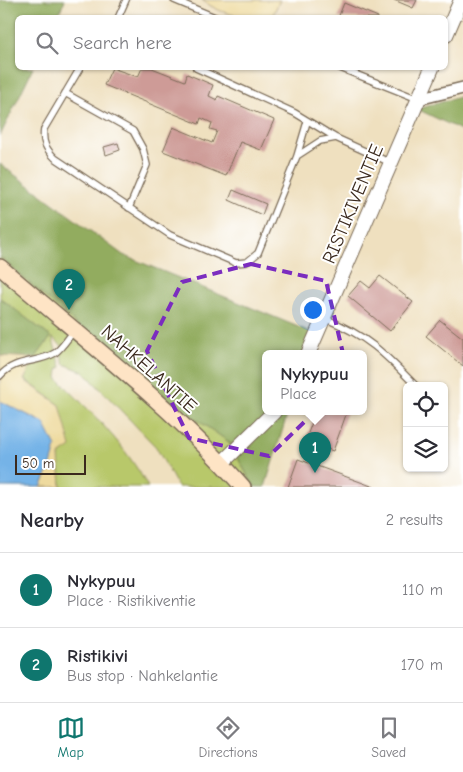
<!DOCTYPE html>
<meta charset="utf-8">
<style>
:root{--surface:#fff;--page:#f7f7f7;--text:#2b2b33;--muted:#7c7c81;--line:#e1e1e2;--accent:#0f766e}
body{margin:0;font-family:"Comic Neue",sans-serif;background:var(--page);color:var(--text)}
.controls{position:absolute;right:15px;bottom:15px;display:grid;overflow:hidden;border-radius:8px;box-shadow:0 1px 4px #0004}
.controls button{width:45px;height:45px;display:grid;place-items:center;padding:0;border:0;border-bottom:1px solid var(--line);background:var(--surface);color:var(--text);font:25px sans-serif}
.scale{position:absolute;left:15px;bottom:12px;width:71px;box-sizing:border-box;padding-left:5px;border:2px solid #3b2a1e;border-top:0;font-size:14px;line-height:18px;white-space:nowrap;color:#3b2a1e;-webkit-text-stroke:4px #fff;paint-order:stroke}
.you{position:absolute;left:312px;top:309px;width:18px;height:18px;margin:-12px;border:4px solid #fff;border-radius:50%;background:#1a73e8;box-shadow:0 0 0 8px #1a73e833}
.badge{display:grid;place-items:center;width:32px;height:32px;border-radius:50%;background:var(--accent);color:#fff;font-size:16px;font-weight:700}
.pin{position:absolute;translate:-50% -41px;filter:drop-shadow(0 1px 2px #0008)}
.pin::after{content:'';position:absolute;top:26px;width:18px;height:15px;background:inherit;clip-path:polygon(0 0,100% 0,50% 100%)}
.popup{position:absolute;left:262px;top:350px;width:105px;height:65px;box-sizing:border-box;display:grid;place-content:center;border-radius:8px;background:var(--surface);filter:drop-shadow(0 1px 4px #0005);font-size:16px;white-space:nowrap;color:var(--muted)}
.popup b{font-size:19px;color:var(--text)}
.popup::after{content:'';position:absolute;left:50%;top:100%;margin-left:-10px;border:10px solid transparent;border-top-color:var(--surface)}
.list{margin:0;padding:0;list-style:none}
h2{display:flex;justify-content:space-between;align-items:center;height:65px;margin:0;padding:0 20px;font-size:21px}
h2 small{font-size:16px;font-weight:400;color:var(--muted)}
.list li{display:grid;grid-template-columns:32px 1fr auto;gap:15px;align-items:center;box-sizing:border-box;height:75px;padding:0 20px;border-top:1px solid var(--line)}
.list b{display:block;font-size:19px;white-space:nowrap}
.list p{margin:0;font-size:16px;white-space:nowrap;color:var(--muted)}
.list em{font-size:16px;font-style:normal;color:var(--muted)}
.icon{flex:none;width:28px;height:28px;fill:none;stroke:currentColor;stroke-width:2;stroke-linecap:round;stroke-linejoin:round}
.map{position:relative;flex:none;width:463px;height:487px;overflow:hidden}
.search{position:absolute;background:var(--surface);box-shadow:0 1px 4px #0004;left:15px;right:15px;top:15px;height:55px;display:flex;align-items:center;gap:12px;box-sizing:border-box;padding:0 18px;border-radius:8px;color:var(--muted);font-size:19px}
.sheet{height:215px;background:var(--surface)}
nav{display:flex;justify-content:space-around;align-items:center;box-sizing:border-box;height:70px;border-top:1px solid var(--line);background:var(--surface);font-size:14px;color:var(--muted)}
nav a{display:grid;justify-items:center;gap:2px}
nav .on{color:var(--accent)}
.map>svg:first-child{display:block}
.green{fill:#b8c86b;stroke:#7a7944}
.forest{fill:#92ac5f;stroke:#666b3e}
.sand{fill:#eeda9e;stroke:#94825e}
.water{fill:#74b3e7;stroke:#586e82}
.building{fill:#ce9b97}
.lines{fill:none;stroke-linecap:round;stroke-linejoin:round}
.service-casing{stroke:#7a6a56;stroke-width:8}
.minor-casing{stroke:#7a6a56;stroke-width:14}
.tertiary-casing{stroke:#7a6a56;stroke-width:16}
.secondary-casing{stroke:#7a6a56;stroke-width:18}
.service{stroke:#fff;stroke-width:5.5}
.minor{stroke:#fff;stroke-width:11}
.tertiary{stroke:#fff;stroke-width:14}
.secondary{stroke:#fee4c5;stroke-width:15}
.marked{fill:none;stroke:#7b2cbf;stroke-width:4;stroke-dasharray:10 6;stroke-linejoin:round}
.labels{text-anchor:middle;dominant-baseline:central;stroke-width:4;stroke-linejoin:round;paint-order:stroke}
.street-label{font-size:19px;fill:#3b2a1e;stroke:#fff}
</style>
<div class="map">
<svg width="463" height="487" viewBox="0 0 463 487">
<rect width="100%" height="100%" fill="#fff"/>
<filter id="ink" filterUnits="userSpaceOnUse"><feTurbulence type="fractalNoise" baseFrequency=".02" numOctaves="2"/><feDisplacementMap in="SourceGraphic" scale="10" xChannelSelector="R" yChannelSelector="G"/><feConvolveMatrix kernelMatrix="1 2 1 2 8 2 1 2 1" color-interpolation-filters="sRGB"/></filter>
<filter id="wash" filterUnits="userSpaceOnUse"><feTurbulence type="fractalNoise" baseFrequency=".0096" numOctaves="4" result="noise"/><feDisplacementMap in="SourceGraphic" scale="20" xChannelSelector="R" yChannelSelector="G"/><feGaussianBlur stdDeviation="1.12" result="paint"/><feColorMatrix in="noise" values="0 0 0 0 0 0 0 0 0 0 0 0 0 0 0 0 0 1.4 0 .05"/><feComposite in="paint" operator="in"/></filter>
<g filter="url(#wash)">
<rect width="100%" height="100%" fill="#efe0bf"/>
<path class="green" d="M0,257L137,378L229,442L254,487H178L156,447L84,372L64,364L61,353L64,348L52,337L61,367L58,370L57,378C90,411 126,445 148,487H61L59,455L60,405L24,379L35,358L51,337L0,298Z"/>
<path class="forest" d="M0,0H65L57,17L18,18V68H33L0,136Z
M463,96V131L417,109Z
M0,164L123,255L313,333L306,354H266V412H288L265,487H254L229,442L137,378L0,257Z
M0,298L51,337L35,358L0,356Z"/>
<path class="sand" d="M202,0H280L272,17C246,18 224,17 202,0Z
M0,356L35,358L24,380L60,405L71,447L59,455L61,487H41L50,468L44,423L0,401Z"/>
<path class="water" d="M0,401L44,423L56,447L50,468L41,487H0Z"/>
<g id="blocks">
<path class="building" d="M394,0H417L413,8Z
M344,3L378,17V18H338Z
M112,68L138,77L142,68H152L185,81L187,74L213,85L209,96L217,100L218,96L274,120L261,150L240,142L226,176L163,151L173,127L212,143L217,131L210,129L212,123L201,118L199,124L104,85Z
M118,143L120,150L106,155L104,147Z
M233,190L266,204L262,215L229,200Z
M380,276L413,302L390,331L348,296L361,281L370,288Z
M440,320L463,338V366L426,336Z
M316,412H347L333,451L305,441Z
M298,459L374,487H288Z"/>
</g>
</g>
<g filter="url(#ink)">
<use href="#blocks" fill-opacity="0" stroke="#7a6a56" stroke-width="1"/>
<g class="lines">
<defs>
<path id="service" d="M174,0L217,18
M118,18L126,0
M80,68L44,129C42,142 46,149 55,158L170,235L236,263L247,262L258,253L297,156L307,122
M196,68L295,113L336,138L391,163
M340,68L418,99
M65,93L133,131L143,149L147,165L129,208
M297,156L320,141L336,138
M324,318C368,336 384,353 416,386
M0,376C16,358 36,364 55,353C62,348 68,338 74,331"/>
<path id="minor" d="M418,99L463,88"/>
<path id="tertiary" d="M446,35L461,0
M308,354L432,68
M222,463L274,412"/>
<path id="secondary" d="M0,267C83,339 170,404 243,487"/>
</defs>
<use href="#service" class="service-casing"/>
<use href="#minor" class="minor-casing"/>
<use href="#tertiary" class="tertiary-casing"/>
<use href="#secondary" class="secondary-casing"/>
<use href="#service" class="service"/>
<use href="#minor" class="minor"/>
<use href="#tertiary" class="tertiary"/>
<use href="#secondary" class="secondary"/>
</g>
</g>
<path class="marked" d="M251,264L326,281L349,379L269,456L189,438L147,351L182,282Z"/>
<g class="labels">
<g class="street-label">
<text transform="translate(353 204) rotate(-67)">RISTIKIVENTIE</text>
<text transform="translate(149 369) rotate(42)">NAHKELANTIE</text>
</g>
</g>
</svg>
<div class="controls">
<button><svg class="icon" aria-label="locate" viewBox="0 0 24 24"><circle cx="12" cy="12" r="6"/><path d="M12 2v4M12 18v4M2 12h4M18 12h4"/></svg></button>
<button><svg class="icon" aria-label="layers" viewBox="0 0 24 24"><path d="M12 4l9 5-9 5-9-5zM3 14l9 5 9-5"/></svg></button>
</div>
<div class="scale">50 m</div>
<div class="you"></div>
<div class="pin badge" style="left:315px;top:473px">1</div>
<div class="popup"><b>Nykypuu</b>Place</div>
<div class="pin badge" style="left:69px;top:310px">2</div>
<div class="search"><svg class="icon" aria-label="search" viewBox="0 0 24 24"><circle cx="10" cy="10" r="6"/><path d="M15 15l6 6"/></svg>Search here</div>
</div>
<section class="sheet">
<h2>Nearby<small>2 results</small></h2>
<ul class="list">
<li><span class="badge">1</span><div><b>Nykypuu</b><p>Place · Ristikiventie</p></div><em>110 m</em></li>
<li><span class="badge">2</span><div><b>Ristikivi</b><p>Bus stop · Nahkelantie</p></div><em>170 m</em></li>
</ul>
</section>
<nav>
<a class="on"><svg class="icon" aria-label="map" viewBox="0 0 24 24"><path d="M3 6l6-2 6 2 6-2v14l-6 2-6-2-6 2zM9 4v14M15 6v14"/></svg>Map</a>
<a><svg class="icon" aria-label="directions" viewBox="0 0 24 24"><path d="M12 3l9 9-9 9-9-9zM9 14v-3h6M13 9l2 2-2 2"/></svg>Directions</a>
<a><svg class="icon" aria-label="saved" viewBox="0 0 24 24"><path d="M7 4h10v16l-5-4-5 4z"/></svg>Saved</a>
</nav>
